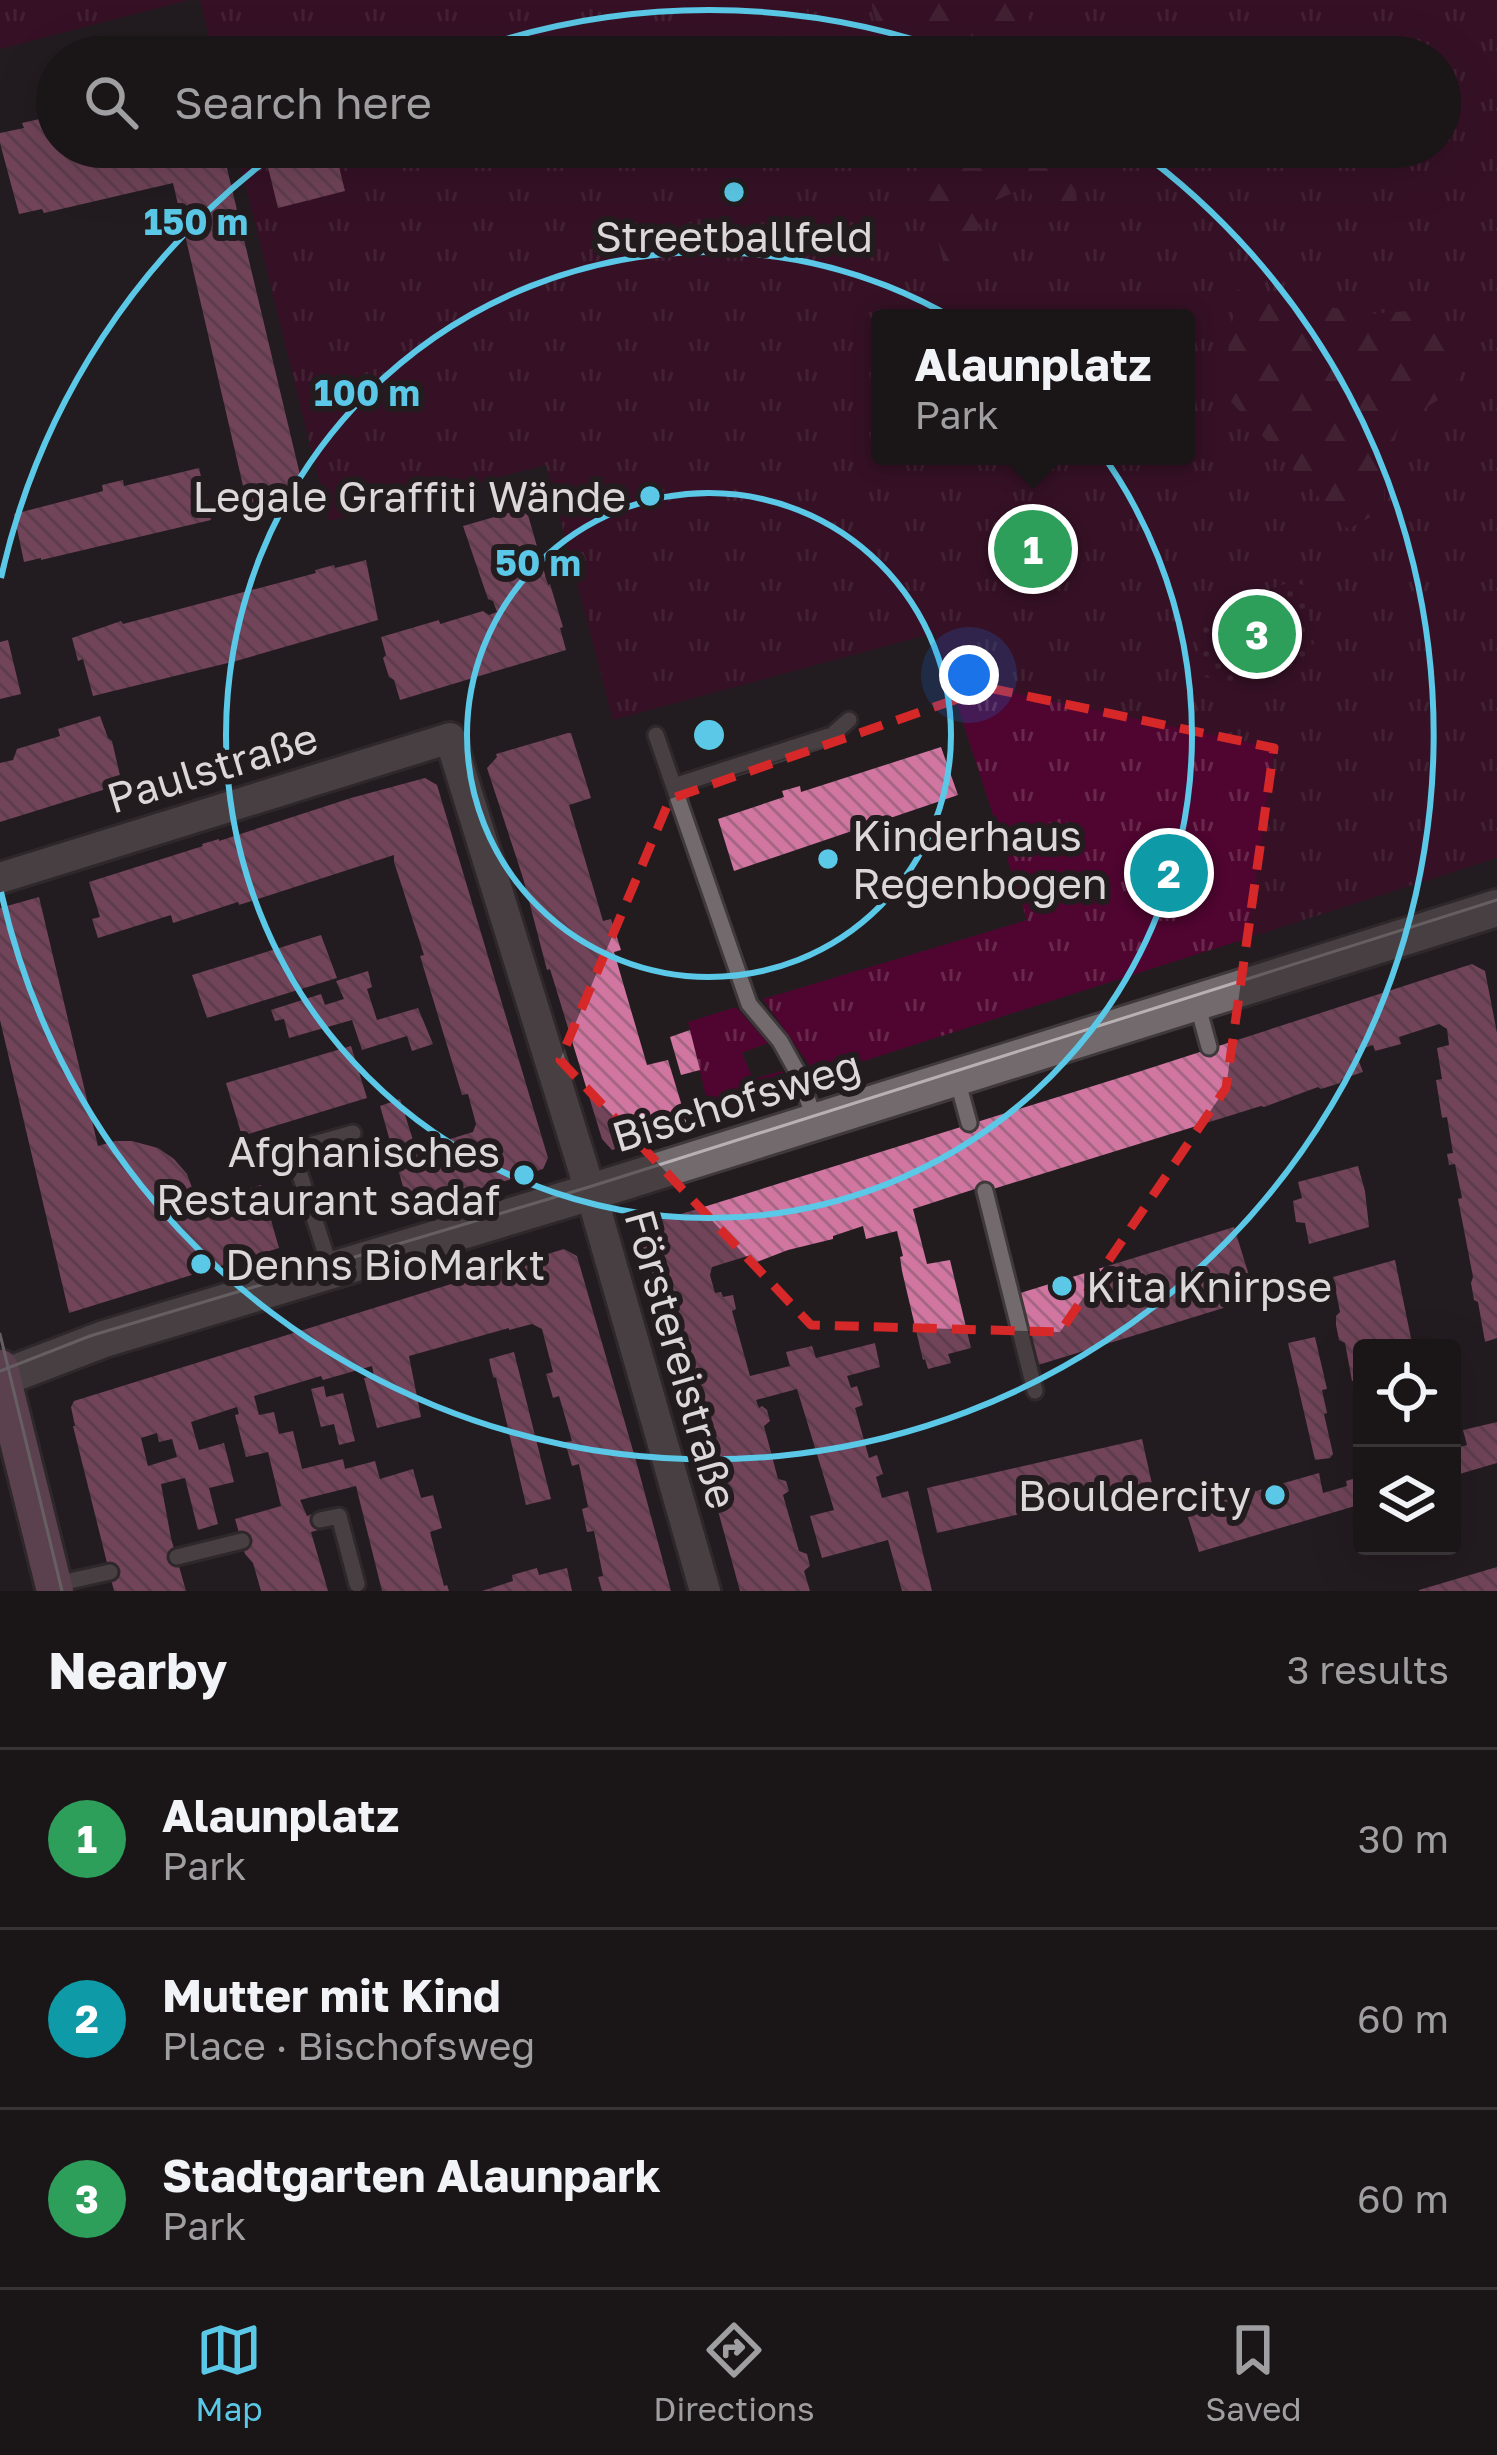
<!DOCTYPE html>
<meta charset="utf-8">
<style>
:root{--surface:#1a1517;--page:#272224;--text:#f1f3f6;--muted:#9f9fa1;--line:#383436;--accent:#5ac8e6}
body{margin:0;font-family:"Golos Text",sans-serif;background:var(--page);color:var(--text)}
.controls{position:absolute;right:36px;bottom:36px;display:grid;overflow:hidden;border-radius:12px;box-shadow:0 12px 48px #0002}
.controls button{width:108px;height:108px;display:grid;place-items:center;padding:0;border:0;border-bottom:3px solid var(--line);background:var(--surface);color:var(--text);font:60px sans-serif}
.you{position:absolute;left:969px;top:675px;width:42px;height:42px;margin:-30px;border:9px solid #fff;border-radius:50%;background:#1a73e8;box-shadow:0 0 0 18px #1a73e833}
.badge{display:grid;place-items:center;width:78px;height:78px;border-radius:50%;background:var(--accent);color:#fff;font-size:39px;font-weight:700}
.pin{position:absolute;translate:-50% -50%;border:6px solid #fff;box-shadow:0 3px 12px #0006}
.popup{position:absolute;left:871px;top:309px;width:324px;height:156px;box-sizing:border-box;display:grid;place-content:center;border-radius:12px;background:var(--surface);filter:drop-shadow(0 3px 9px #0005);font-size:39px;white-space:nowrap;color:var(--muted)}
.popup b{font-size:45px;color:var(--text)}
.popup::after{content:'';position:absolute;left:50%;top:100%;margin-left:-24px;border:24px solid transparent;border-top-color:var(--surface)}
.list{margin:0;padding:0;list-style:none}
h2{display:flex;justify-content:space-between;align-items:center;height:156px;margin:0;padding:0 48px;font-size:51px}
h2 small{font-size:39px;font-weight:400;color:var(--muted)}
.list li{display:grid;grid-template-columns:78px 1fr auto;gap:36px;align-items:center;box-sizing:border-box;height:180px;padding:0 48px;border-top:3px solid var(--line)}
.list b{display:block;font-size:45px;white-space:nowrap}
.list p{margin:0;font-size:39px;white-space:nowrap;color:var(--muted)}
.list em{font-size:39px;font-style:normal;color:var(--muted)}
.icon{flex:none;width:66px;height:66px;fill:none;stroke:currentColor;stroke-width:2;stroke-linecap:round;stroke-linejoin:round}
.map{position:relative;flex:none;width:1497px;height:1591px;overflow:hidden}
.search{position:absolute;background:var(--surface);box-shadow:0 12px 48px #0002;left:36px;right:36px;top:36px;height:132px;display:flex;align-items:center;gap:30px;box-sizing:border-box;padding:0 42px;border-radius:66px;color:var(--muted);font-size:45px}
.sheet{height:696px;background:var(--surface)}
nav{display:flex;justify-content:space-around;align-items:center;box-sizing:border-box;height:168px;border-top:3px solid var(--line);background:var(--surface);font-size:33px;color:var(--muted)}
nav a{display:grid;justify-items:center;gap:6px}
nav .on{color:var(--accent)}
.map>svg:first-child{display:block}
.grass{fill:url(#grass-tufts);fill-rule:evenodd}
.forest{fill:url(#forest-firs)}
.garden{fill:url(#garden-dots)}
.pitch{fill:#4f0530}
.building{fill:url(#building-back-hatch);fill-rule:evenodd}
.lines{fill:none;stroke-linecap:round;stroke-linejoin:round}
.service-casing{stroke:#3f393b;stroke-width:21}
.minor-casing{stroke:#3f393b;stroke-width:36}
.tertiary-casing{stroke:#3f393b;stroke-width:42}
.primary-casing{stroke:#3f393b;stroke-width:42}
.service{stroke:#736a6e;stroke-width:15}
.minor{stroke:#736a6e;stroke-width:30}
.tertiary{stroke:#736a6e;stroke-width:36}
.primary{stroke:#9e7085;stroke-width:36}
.tram{stroke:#b7b1b4;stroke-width:3}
.marked{fill:none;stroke:#d62828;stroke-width:9;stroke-dasharray:24 15;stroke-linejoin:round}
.ring{fill:none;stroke:#5ac8e6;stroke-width:6}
.poi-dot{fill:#5ac8e6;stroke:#231c1f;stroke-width:4.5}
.labels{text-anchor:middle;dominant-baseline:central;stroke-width:12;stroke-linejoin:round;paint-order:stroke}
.poi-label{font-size:42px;fill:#dcd7d9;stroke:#231c1f;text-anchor:end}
.street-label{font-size:42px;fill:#dcd7d9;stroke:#231c1f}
.centre{fill:#5ac8e6;stroke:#231c1f;stroke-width:6}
.ring-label{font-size:36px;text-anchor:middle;font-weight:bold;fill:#5ac8e6;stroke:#231c1f;stroke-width:12;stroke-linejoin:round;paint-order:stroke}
</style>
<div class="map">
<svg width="1497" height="1591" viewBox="0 0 1497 1591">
<defs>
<pattern id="grass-tufts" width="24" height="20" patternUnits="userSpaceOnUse" patternTransform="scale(3)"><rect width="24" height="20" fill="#4f0530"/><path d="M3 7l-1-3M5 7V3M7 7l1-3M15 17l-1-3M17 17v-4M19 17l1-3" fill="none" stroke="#68294d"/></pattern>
<pattern id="forest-firs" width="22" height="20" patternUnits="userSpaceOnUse" patternTransform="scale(3)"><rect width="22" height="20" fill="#4f0530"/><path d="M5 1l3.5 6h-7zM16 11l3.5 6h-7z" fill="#68294d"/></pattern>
<pattern id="garden-dots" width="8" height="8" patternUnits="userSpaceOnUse" patternTransform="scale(3)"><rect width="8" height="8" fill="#4f0530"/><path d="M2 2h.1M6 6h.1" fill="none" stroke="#68294d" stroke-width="1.8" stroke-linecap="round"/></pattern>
<pattern id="building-back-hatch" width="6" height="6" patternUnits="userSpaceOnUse" patternTransform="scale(3)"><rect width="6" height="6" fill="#d076a0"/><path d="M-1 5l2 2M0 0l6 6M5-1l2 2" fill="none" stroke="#a56684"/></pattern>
</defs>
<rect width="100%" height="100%" fill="#231c1f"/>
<path class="grass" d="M0,0H189L0,49Z
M200,0H1497V858L817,1076L763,999L1027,920L934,633L613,720L546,465L329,521L236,147H1440V57H214ZM880,318H1186V456H880Z
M736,1007L768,1043L742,1053L753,1079L782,1071L789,1086L710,1113L688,1022Z"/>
<path class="forest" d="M870,0H1022L1043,57H886Z
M912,147H1074L1077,209L1054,224L1026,187L985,205L971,252L947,273Z
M1237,290L1368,314L1422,310L1464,343L1456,389L1399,424L1384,480V510L1348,529L1222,392Z"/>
<path class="garden" d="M1302,578L1316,656L1233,688L1201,675V613Z"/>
<path class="pitch" d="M706,0H804L811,26L720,51Z
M790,147H854L857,157L797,174Z
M749,162L762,210L718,222L706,174Z"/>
<path class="building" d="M57,115V147H222L306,500L250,516L173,183L44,213L42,209L19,214L0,143V133L24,128L22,123Z
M263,147H334L345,191L278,208Z
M199,468L211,520L41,560V558L24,562L14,514L103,491L102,485L123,480L124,486Z
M526,508L548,585L550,584L563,627L560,628L566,650L400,700L394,680L389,677L383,658L386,655L381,637L439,620L440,624L483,611L489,615L497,612L493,601L488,599L463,526Z
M366,560L378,620L236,661L93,696L83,659L78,661L72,638L121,621L123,624L316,573L315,570L334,565L335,568Z
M8,640L21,694L0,699V642Z
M100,716L108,738L112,741L122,784L0,822V763L13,760L17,749L60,736L58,729Z
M568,733H571L591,798L569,805L603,921L611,919L621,950L614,952L647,1065L668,1060L688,1126L612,1150L602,1139L550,969L547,970L523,878L487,768L497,757L496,754Z
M941,747L958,795L734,871L718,819L784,797L782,791L800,786L801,792Z
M425,778L437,785L548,1158L543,1169L410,1211L380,1106L400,1099L413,1140L406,1144L408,1152L473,1132L476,1124L468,1094L462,1095L420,956L424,955L394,862V855L239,905L238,902L173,923L171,915L98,938L92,919L100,917L89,882L203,846L202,844L219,839V841L351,798Z
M39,897L98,1146L115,1141H132L158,1148L174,1159L187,1174L198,1204L261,1185L279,1248L69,1313L0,1020V908Z
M321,935L337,978L207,1018L192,975Z
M1472,964L1485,971L1497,1033V1338L1485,1342L1478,1302L1474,1300L1471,1283L1473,1277L1458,1199L1462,1198L1455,1164L1449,1165L1447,1154L1453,1153L1447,1117L1442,1118L1436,1080L1442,1079L1437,1048L1449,1045L1447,1029L1439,1024L1399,1037L1401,1044L1375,1051L1373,1045L1355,1051L1363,1072L1342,1079L1340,1083L1321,1089L1318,1087L1264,1107L1261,1106L977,1194L975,1189L913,1209L927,1264L950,1260L971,1348L948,1354L951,1363L928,1369L925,1359L923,1360L902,1271L900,1257L903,1256L897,1231L866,1239L863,1226L833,1236V1239L788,1250L754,1263L751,1255L712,1267L710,1275L715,1293L721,1292L723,1297L733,1295L736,1309L732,1311L750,1376L790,1366L786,1352L812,1346L816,1358L875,1343L880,1367L847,1376L851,1388L857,1386L863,1405L855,1408L869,1458L877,1455L883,1474L876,1477L882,1498L908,1491L932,1591H902L888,1540L822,1558L810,1516L834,1510L797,1389L756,1400L759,1408L762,1406L767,1410L770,1421L764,1426L778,1479L786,1481L789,1491L783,1495L799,1551L807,1554L810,1566L804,1571L810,1591H740L660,1299L657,1300L652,1279L654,1278L639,1235L649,1221L664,1217L665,1219L1138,1072Z
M368,971L372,987L367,989L377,1020L418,1008L433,1044L412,1051L407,1036L362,1050L352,1020L289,1038L284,1019L275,1021L271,1010L321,994L325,1005L344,999L336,981Z
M690,1030L700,1070L681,1075L670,1037Z
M351,1046L367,1098L242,1136L226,1083Z
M1358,1166L1365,1191L1369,1227L1309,1244L1305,1223L1296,1222L1293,1201L1302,1198L1298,1182Z
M1234,1227L1256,1298L1038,1365L1017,1294Z
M564,1249L577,1256L638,1468L671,1591H602L598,1577L603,1576L594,1531L587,1532L582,1509L588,1507L579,1464L572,1466L565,1442L572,1441L559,1396L553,1398L546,1374L553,1372L542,1329L532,1324L509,1330V1328L409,1356L421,1417L377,1428L364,1378L374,1376L372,1366L323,1380L321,1376L254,1396L259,1415L274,1412L279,1434L293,1431L302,1469L343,1459L345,1469L375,1461L380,1479L413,1469L421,1498L433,1495L442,1528L430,1532L444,1586L447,1585L449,1591H382L356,1486L300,1500L307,1516L317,1512L320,1520L322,1529L311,1532L328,1591H261L253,1563L245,1554L235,1519L281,1506L268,1452L246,1457L235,1415L239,1414L237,1407L191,1422L199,1450L224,1443L234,1482L209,1488L218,1524L198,1530L185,1478L161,1484L171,1538L186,1591H114L73,1426H75L71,1407L74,1401ZM157,1433L159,1442L172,1439L177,1457L148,1466L141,1438Z
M1395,1260L1413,1348H1362V1379L1352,1381L1345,1343L1339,1340L1336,1325V1316L1340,1312L1333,1277Z
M1315,1337L1327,1389L1322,1390L1327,1413L1324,1414L1333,1454L1330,1458L1315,1460L1288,1343Z
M514,1352L551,1499L526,1505L496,1378L493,1377L489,1359Z
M324,1386L326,1397L343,1393L355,1441L339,1445L334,1424L321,1427L311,1389Z
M1497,1422V1463L1456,1475L1460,1489L1452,1491V1449L1467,1445L1463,1430Z
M1142,1439L1152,1484L937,1533L927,1488Z
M1319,1473L1323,1493L1347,1486L1346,1481L1362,1476V1504L1199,1552L1186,1511L1235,1497L1234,1492L1254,1486L1256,1491Z
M1497,1567V1591H1419V1590Z
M537,1568L539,1575L567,1568L572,1591H482L513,1581L512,1575Z"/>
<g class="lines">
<defs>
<path id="service" d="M656,735L749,1004L780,1041L799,1075L816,1123
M674,786L832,735L849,720
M1197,1003L1209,1047
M957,1079L969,1123
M985,1191L1035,1391
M331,1270L292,1150L353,1133
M320,1520L339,1516L357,1584
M177,1557L242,1541
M56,1584L110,1572"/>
<path id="minor" d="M0,878L450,738L593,1200L705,1591"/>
<path id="tertiary" d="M2,1378L104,1339L591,1192L1497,908"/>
<path id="primary" d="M0,1368L55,1591"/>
</defs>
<use href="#service" class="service-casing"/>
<use href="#minor" class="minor-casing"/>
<use href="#tertiary" class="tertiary-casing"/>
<use href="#primary" class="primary-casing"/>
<use href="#service" class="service"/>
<use href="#minor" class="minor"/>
<use href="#tertiary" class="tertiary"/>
<use href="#primary" class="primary"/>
<path class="tram" d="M0,1334L62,1591
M0,1371L90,1336L589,1187L1497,900"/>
</g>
<path d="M0 0H1497V1591H0ZM989,688L1274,748L1226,1088L1060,1332L811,1325L560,1060L670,799Z" fill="#231c1f" fill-opacity=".55" fill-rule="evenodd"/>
<path class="marked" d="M989,688L1274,748L1226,1088L1060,1332L811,1325L560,1060L670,799Z"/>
<g class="ring">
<circle cx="709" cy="735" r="242"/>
<circle cx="709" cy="735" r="483"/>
<path d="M1 578A725 725 0 0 1 283 148M455 56A725 725 0 0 1 963 56M1135 148A725 725 0 1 1 1 892"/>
</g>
<g class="poi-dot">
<circle cx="734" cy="192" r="12"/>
<circle cx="650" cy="496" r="12"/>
<circle cx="828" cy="859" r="12"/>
<circle cx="524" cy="1175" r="12"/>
<circle cx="201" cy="1264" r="12"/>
<circle cx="1062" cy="1286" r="12"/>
<circle cx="1275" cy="1495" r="12"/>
</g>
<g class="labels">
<g class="poi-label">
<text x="734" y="236" text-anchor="middle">Streetballfeld</text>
<text x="626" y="496">Legale Graffiti Wände</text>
<text x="852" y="835" text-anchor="start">Kinderhaus<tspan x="852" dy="48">Regenbogen</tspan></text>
<text x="500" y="1151">Afghanisches<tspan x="500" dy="48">Restaurant sadaf</tspan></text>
<text x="225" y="1264" text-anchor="start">Denns BioMarkt</text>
<text x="1086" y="1286" text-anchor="start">Kita Knirpse</text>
<text x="1251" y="1495">Bouldercity</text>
</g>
<g class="street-label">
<text transform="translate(212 767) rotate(-17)">Paulstraße</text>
<text transform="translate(736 1100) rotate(-17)">Bischofsweg</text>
<text transform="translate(682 1359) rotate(74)">Förstereistraße</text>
</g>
</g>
<circle cx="709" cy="735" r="18" class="centre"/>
<g class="ring-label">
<text x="196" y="235">150 m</text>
<text x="367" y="406">100 m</text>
<text x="538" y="576">50 m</text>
</g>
</svg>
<div class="controls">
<button><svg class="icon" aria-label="locate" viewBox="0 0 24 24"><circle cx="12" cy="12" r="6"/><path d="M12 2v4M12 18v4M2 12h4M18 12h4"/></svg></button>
<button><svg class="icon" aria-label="layers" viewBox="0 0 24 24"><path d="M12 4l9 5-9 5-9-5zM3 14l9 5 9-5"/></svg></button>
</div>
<div class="you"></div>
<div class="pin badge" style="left:1033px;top:549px;background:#2e9e5b">1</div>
<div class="popup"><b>Alaunplatz</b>Park</div>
<div class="pin badge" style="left:1169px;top:873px;background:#0f9aa8">2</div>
<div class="pin badge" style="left:1257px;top:634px;background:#2e9e5b">3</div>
<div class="search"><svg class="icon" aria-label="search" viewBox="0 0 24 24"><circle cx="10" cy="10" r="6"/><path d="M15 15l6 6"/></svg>Search here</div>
</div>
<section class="sheet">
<h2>Nearby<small>3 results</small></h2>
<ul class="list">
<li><span class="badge" style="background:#2e9e5b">1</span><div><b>Alaunplatz</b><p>Park</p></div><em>30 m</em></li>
<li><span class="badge" style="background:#0f9aa8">2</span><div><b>Mutter mit Kind</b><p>Place · Bischofsweg</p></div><em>60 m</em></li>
<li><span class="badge" style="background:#2e9e5b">3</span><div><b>Stadtgarten Alaunpark</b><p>Park</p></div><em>60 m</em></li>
</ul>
</section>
<nav>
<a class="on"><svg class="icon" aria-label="map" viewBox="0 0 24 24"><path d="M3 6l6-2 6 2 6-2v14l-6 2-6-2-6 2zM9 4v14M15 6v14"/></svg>Map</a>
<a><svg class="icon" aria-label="directions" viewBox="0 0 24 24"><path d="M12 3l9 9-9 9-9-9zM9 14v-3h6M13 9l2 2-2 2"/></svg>Directions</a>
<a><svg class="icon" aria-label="saved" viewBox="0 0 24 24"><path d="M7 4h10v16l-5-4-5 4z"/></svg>Saved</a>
</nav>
